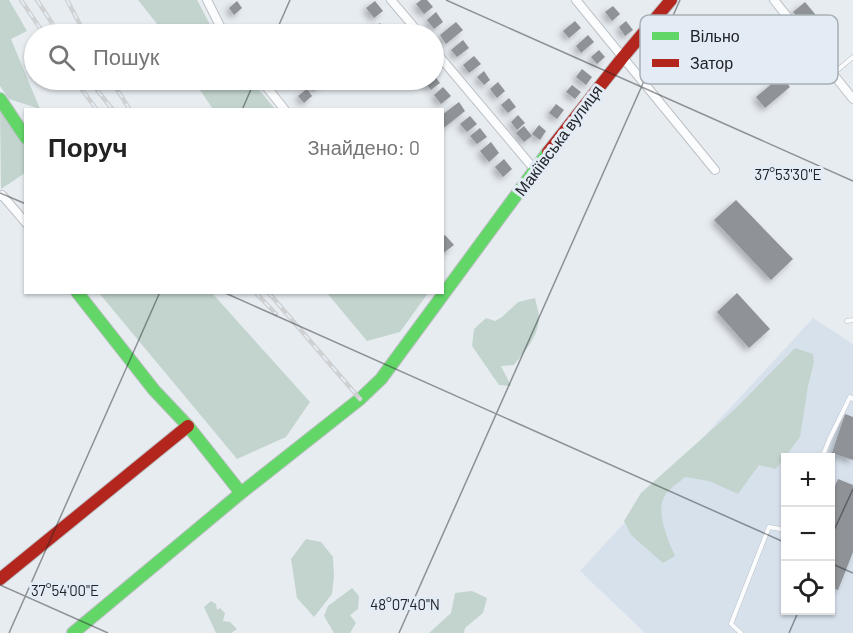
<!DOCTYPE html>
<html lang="uk">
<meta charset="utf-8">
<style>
:root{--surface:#fff;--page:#f2f2f2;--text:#222;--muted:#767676;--line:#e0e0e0}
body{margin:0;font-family:Barlow,sans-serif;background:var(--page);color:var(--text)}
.controls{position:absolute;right:18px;bottom:18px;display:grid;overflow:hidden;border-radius:0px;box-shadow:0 2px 4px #0004}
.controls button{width:54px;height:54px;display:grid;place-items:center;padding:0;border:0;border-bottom:2px solid var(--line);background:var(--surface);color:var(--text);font:30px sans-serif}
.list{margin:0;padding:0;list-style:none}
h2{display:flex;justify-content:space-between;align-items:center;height:78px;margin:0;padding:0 24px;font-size:26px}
h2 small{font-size:20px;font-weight:400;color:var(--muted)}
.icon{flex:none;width:33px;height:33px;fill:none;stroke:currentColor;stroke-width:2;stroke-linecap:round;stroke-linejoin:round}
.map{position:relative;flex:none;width:853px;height:633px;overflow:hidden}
.search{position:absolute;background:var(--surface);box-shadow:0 2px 4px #0004;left:24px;top:24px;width:420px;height:66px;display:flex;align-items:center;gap:15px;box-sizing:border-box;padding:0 21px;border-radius:33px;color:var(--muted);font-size:22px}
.panel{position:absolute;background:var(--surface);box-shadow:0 2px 4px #0004;left:24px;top:108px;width:420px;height:186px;border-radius:0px}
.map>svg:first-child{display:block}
.built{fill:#d7e1ec;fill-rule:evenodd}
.green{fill:#c2d4cd}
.building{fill:#8f9296;filter:url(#shadow)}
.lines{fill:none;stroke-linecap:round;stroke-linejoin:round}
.lane-casing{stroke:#bdc0c4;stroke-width:5}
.street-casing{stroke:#bdc0c4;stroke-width:10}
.fast-casing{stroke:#bdc0c4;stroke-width:14}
.jam-casing{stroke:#bdc0c4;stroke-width:14}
.lane{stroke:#fbfcfd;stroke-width:4}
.street{stroke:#fbfcfd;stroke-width:8}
.fast{stroke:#63d668;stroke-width:12}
.jam{stroke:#b3261e;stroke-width:12}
.rail-casing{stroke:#ced0d1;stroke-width:4.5}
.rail{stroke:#e3ecf5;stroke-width:2;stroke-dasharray:7;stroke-linecap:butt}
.ticks{fill:none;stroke:#202327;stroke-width:1.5;stroke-opacity:0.45}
.labels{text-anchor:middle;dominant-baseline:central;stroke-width:6;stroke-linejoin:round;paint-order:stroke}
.street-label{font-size:16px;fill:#202327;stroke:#e3ecf5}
.key{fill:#e3ecf5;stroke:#a8b0b7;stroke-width:1.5}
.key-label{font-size:16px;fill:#202327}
.ticks-label{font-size:15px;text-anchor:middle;fill:#202327;stroke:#e3ecf5;stroke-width:6;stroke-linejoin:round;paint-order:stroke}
</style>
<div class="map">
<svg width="853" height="633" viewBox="0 0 853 633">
<defs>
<filter id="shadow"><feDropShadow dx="-3.5" dy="3.5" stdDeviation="3" flood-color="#0004"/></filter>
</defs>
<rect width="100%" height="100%" fill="#e7ecf1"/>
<path class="built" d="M813,318L853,344V633H645L580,571ZM786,458H830V610H786Z"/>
<path class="green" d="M0,0H9L27,31L11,39L40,109L9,99L0,86Z
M138,0H197L215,34H165Z
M193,80H251L275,109H213Z
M0,103L26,138L25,173L1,189Z
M99,293H212L310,402L286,437L237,459Z
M327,293H428L400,332L367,341Z
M535,298C536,304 539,311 539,318C538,337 525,351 514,365L501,366L511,386L499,385L472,346L474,329L486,318L495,321L502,317L518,302Z
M795,348L813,354L814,362L808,386L800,437L776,469L759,465L738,494L709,481L685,477C679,483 668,489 664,497C656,513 668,540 675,556L663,563L631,535L624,521L641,493L735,409Z
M306,539L321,542L333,557L334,577L332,594L314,617L297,598L291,559Z
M352,588L359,596L358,609L350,615L356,623L350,633H334L324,616L328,606Z
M472,591L487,598L483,613L465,628L464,633H429L451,613L455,593Z
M211,601L216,604L217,610L220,608L225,613L223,621L230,622L237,629L231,633H216L204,607Z"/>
<path class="building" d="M421,0H427L433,7L424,14L416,4Z
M237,1L242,8L234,15L229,8Z
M375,1L383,11L374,18L366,8Z
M805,2L825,26L814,35L793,12Z
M613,6L620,14L612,21L605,12Z
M436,12L443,22L434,29L427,20Z
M575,21L581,28L569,38L563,31Z
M626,21L633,30L625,36L619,27Z
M456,22L463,30L446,44L440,35Z
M380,23L386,31L382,34H366Z
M588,35L594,42L581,53L576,46Z
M463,40L469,48L457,57L451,50Z
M599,50L605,57L597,64L591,57Z
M474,56L481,64L469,73L463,65Z
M582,69L592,77L586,85L576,77Z
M484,71L490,80L484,85L477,77Z
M434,75L440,83L431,90L424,81L434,80Z
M781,76L790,87L765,108L756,97Z
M309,80H322L324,82L313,91L306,82Z
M498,82L505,91L497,98L490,89Z
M572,85L581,92L575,99L566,92Z
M443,87L451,96L441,104L434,95Z
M307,89L312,96L304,103L298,96Z
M509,98L516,107L508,113L501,105Z
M459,102L465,111L445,127L442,124V115Z
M556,104L564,110L557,119L549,113Z
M518,115L525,123L517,130L511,122Z
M470,116L477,124L467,132L460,124Z
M539,125L546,131L540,140L532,134Z
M524,126L532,136L524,142L516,133Z
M480,128L487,137L477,144L470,136Z
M491,142L499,153L489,162L480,151Z
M504,159L512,169L503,177L495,167Z
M736,200L793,259L771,280L714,220Z
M445,235L454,245L442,254V237Z
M737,293L770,329L749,348L717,312Z
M845,414L853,417V460L832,453Z
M838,479L853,485V552L838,590L830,587V498Z"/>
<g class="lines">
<defs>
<path id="lane" d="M833,74L853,57
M847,321L853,320
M822,458L829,440L850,397L853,399
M741,633L731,624L769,527L786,530"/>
<path id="street" d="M207,0L221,28L226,34
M391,0L420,34
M576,0L715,170
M774,0L853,99
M434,50L535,170
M261,80L285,110
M0,196L2,195L26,223"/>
<path id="fast" d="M0,99L26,138
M77,292L154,390L188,426L241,493
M73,633L241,493L360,399L381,379L548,152"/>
<path id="jam" d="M548,152L623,57L671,0
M0,579L188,426"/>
</defs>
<use href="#lane" class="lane-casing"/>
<use href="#street" class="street-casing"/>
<use href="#fast" class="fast-casing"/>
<use href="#jam" class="jam-casing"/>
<use href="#lane" class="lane"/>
<use href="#street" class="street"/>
<use href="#fast" class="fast"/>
<use href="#jam" class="jam"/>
<defs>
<path id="rail" d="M21,0L44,34
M37,0L59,34
M67,0L85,34
M75,80L97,110
M89,80L113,110
M111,80L130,110
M255,292L276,314
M268,292L360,399"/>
</defs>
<use href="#rail" class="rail-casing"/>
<use href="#rail" class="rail"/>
</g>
<path class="ticks" d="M446,0L853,181M275,34L290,0M242,110L255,80M0,193L26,204M223,292L786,543M830,539L853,489M830,563L853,573M0,585L108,633M9,633L160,292M399,633L680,0M789,633L799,610"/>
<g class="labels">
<g class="street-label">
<text transform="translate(558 140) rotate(-53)">Макіївська вулиця</text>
</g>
</g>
<rect x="640" y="15" width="198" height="69" rx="9" class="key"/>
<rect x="652" y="32" width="27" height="8" fill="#63d668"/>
<rect x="652" y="59" width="27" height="8" fill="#b3261e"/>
<g class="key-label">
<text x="690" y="42">Вільно</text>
<text x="690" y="69">Затор</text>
</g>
<g class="ticks-label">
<text x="788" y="180">37°53'30"E</text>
<text x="65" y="596">37°54'00"E</text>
<text x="405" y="610">48°07'40"N</text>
</g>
</svg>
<div class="controls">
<button>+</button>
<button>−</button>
<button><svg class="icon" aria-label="locate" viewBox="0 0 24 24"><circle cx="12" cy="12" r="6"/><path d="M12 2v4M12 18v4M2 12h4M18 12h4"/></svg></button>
</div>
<div class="search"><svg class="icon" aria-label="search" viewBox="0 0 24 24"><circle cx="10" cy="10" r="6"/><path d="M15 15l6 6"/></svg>Пошук</div>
<section class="panel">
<h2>Поруч<small>Знайдено: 0</small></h2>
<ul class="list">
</ul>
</section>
</div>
